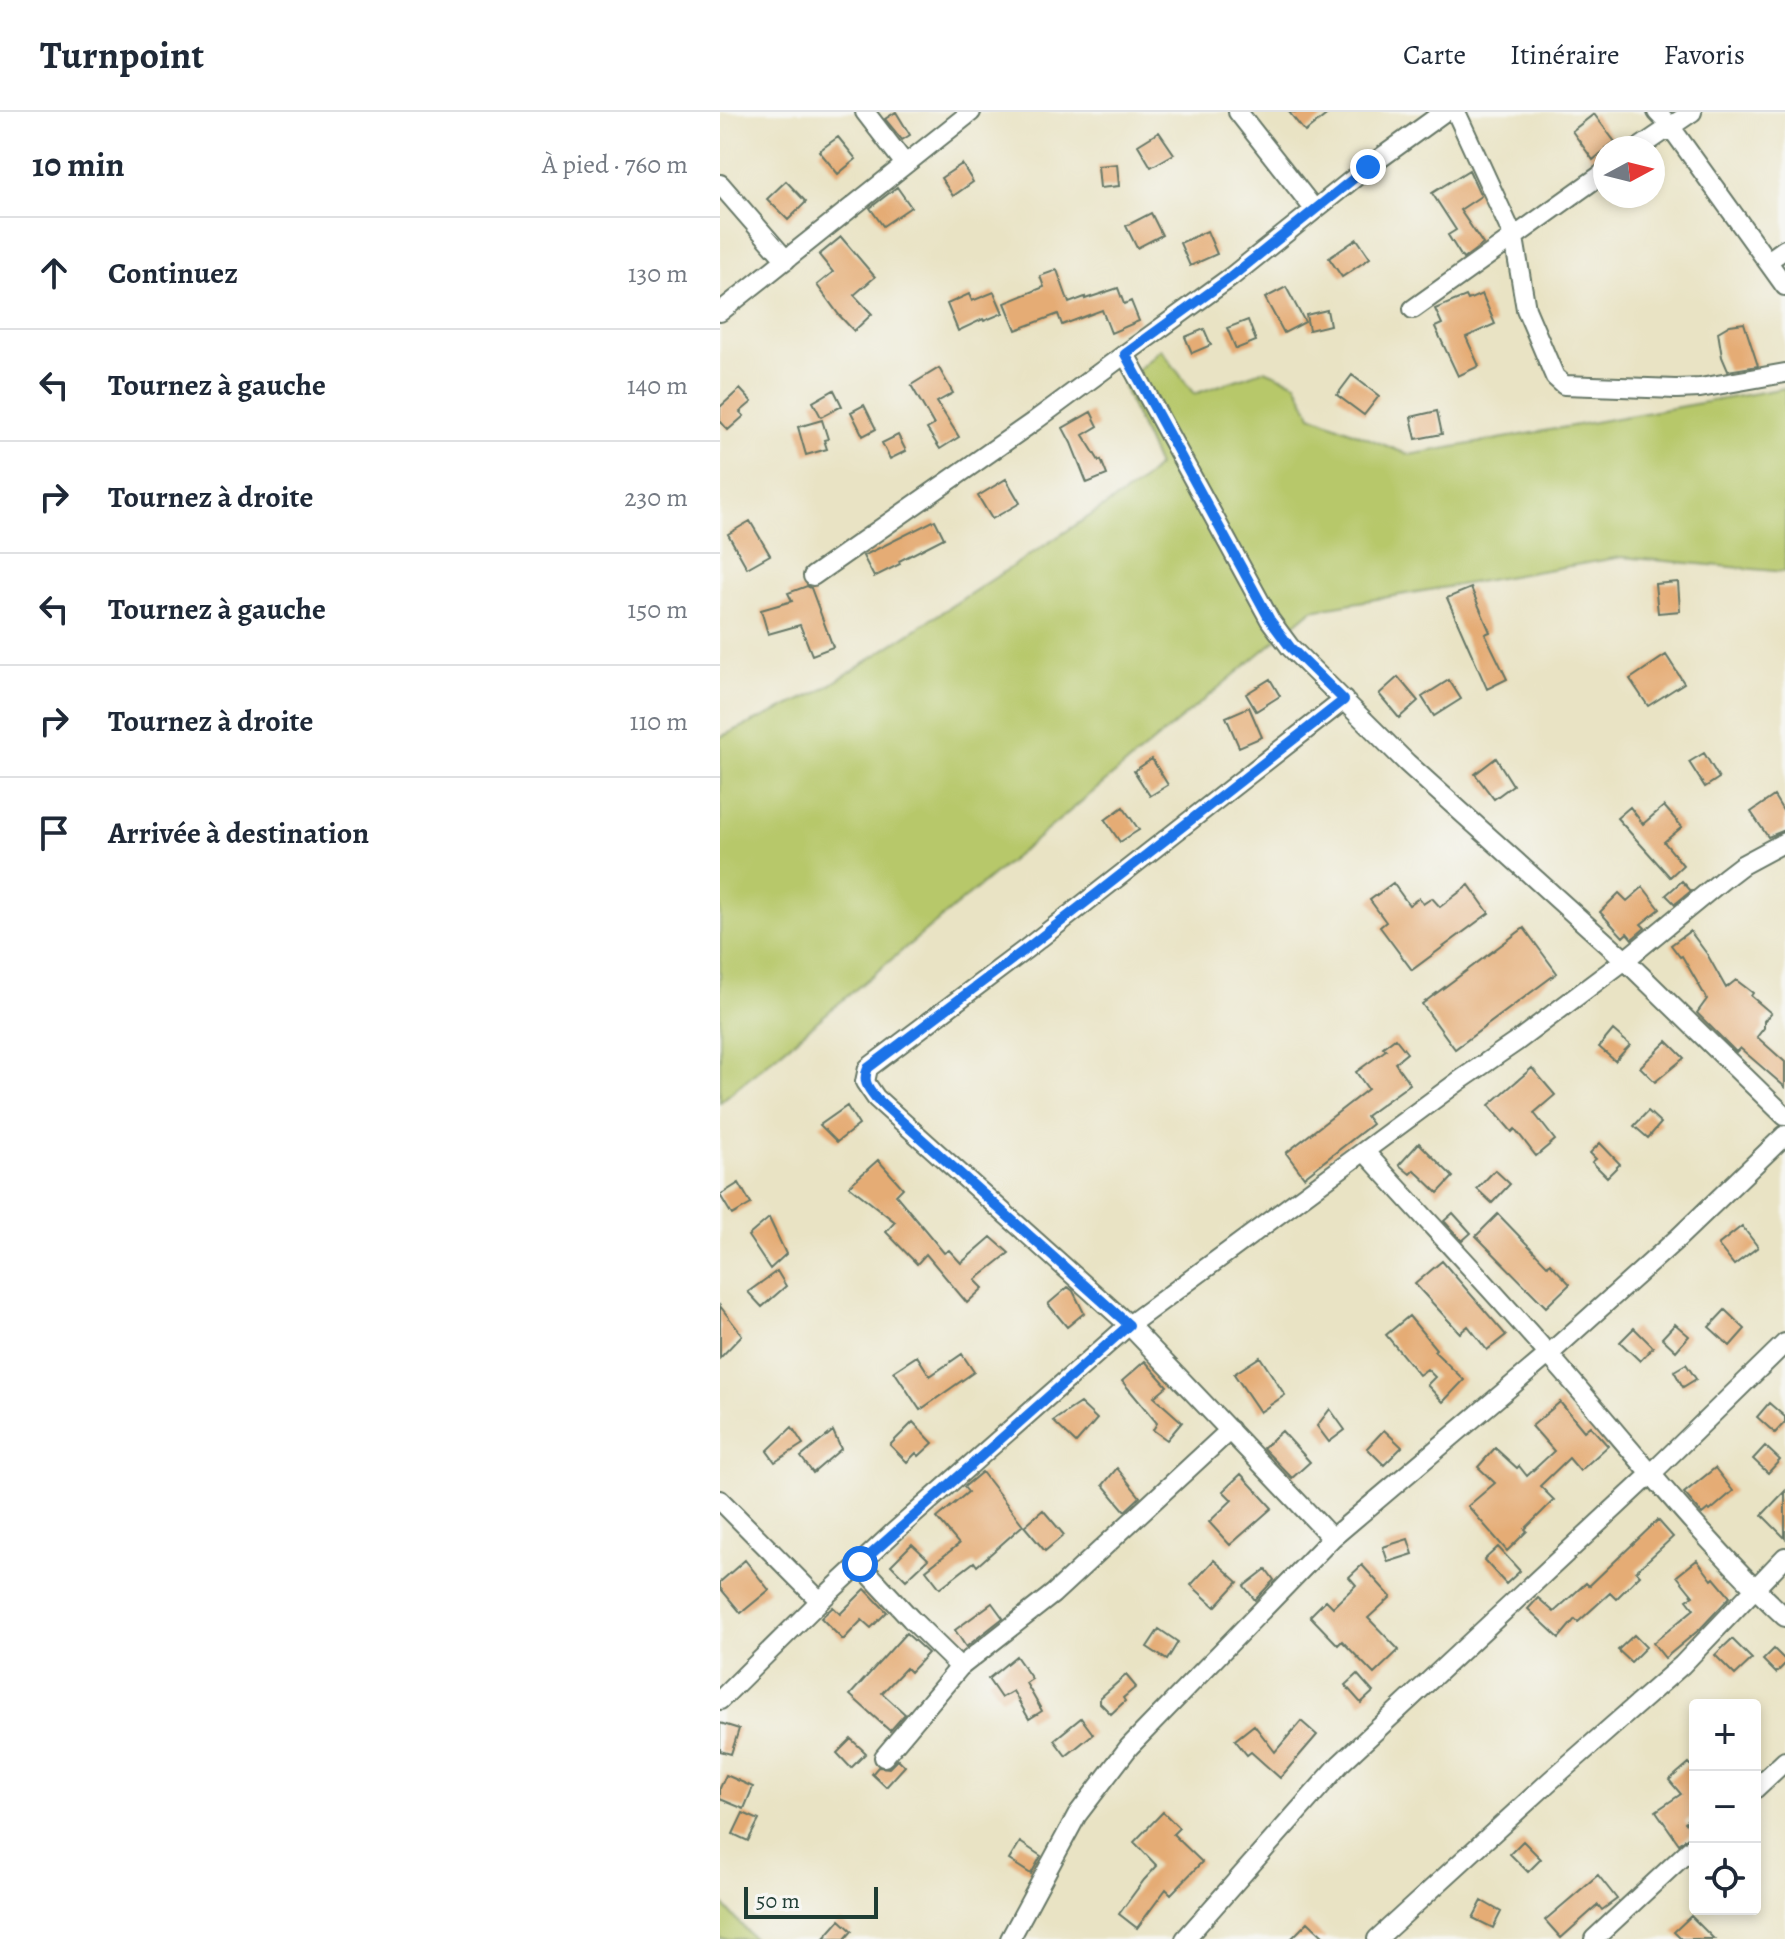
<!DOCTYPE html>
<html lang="fr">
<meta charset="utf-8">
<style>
:root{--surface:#fff;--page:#f2f2f3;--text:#1f2937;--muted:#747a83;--line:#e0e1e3}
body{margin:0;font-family:Alegreya,serif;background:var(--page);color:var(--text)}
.controls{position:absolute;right:24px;bottom:24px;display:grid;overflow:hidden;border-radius:8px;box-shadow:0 4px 12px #0003}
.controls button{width:72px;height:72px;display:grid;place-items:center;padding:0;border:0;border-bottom:2px solid var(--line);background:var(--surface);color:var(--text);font:40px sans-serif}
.compass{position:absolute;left:873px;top:24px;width:72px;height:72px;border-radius:50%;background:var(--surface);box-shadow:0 4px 12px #0003;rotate:83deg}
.scale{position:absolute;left:24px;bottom:20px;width:134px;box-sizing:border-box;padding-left:8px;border:4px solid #1f3d34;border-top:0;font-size:22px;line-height:28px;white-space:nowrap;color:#1f3d34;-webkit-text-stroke:6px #f6f6f2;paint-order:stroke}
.stop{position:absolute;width:24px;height:24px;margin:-18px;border:6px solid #1a73e8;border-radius:50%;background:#fff}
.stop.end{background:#1a73e8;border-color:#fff;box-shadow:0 2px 8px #0008}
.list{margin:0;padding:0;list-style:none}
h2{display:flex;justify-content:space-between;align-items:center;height:104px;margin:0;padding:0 32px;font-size:34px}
h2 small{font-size:26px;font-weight:400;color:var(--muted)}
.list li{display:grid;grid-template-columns:52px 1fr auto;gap:24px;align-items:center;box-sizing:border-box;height:112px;padding:0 32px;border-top:2px solid var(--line)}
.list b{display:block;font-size:30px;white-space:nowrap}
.list em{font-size:26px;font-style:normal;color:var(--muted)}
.icon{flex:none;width:44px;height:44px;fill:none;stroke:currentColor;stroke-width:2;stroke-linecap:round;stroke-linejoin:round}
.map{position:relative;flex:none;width:1065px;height:1827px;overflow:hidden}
header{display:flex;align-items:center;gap:48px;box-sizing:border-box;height:112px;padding:0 40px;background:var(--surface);border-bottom:2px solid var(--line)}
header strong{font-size:38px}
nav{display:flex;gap:44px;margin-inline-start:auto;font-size:28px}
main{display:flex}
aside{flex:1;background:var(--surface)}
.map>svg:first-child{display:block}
.green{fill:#b7c86b;stroke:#6b8250;stroke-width:2}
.building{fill:#e5ac75}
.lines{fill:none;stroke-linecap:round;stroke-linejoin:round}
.minor-casing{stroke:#676;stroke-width:22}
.minor{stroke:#fff;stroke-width:18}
.route{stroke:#1a73e8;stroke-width:10}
</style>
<header>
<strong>Turnpoint</strong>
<nav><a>Carte</a><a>Itinéraire</a><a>Favoris</a></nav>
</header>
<main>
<aside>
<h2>10 min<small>À pied · 760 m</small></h2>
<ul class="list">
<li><svg class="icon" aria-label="ahead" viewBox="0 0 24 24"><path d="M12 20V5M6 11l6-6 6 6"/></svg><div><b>Continuez</b></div><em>130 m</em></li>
<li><svg class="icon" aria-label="left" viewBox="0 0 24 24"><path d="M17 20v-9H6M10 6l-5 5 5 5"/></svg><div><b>Tournez à gauche</b></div><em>140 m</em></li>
<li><svg class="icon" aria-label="right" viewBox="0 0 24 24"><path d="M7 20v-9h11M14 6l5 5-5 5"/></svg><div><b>Tournez à droite</b></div><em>230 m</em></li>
<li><svg class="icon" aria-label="left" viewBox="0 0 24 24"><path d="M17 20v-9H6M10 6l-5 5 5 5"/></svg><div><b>Tournez à gauche</b></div><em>150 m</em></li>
<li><svg class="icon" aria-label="right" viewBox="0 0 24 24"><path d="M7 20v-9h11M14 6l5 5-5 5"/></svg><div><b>Tournez à droite</b></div><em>110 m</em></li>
<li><svg class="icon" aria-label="arrive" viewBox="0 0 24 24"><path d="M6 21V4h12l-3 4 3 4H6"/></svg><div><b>Arrivée à destination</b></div></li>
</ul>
</aside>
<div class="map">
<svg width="1065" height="1827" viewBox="0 0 1065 1827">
<rect width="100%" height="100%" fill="#f6f6f2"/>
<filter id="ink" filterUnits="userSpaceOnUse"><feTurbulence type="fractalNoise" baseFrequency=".0125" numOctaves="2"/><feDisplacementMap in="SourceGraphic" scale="16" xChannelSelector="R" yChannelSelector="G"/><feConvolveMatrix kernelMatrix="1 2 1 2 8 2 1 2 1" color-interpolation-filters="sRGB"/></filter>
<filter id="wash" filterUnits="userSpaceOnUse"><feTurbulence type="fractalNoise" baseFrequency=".006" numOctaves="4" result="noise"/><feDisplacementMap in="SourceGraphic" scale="32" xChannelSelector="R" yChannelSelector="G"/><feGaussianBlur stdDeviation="1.8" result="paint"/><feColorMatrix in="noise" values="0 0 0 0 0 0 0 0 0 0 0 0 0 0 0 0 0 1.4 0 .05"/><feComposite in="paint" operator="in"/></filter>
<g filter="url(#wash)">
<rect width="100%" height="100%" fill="#e9e3c4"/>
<path class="green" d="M441,237L474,282L545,258L576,271L591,303L689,343L1065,276V460L902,445L592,498L0,990V625L99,580L419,372L438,354L402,272Z
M0,1789L34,1827H0Z"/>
<g id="blocks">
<path class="building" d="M176,0L190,23L182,28L165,7Z
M569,0H610L585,20Z
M874,2L895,30L885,36V38L873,48L852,19Z
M439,20L454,42L431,55L418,33Z
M118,25L136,47L118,62L99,39Z
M242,52L253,70L233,84L221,66Z
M397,52L399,74L380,76L378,54Z
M749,58L761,84L740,98L763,132L743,147L728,123L736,118L712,81Z
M66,69L86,90L68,108L47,87Z
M177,75L191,95L163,114L150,96Z
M431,101L442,123L417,136L406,114Z
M487,119L497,142L470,154L460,131Z
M121,125L155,165L134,183L152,202L134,219L119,203L97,173L113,160L99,143Z
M637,127L650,146L622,165L609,146Z
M337,158L349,191L365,185V187L398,176L404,192L411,189L419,209L391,221L382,198L342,213L338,202L296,218L285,191L324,175L320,164Z
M566,175L585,210L564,221L545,186Z
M274,180L283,201L264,209L263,207L238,219L227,192L249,182L252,189Z
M762,182L775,212L746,225L759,254L738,264L715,215L722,212L715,197L746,184L748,188Z
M607,198L610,213L589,218L586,203Z
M528,208L536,229L516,237L507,216Z
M1024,211L1038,254L1008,259L1002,245L998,220L1010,213Z
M484,217L491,233L472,241L465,225Z
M219,256L233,281L217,290L239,325L220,337L207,317L214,313L191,273Z
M632,263L659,284L644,303L617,283Z
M20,277L32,290L20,300L24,304L8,318L0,309V295Z
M114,278L122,294L101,305L93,290Z
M144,293L156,317L143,324L131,300Z
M717,299L722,322L696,327L691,305Z
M371,300L378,314L363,323L379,349L381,348L387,363L367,371L351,331L343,316Z
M102,308L108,327L104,328L107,337L86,343L78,315Z
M178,323L186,339L170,347L162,331Z
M286,367L300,391L272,407L258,384Z
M215,408L224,426L179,449L180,452L154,465L143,444Z
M30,409L50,443L27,456L8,422Z
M958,470L960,499L938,501L935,472Z
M87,474L91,476L113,535L92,543L80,513L48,522L41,498L72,489L68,481Z
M751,476L770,520L765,522L787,567L767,577L727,486Z
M946,543L964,571L928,594L910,567Z
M678,565L698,589L679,606L659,582Z
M550,567L560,584L536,599L526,582Z
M729,568L741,587L714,604L702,585Z
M529,595L542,625L519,635L506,605Z
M984,641L999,666L985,675L969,650Z
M776,646L793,673L774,687L755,662Z
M432,647L448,673L430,684L414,659Z
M1054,684L1065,702V718L1048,725L1031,700Z
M944,694L962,715L944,730L963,753L950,765L897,706L910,695L923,712Z
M403,695L419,718L400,730L385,708Z
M962,769L971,779L955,792L946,783Z
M673,771L689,793L699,786L703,792L712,786L720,795L749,773L769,801L692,858L660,815L666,810L650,788Z
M923,775L940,797L921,812L925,816L912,827L907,821L903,825L880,800L899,781L907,789Z
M804,816L837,861L735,937L702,892Z
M970,819L987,842L1006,876L1016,868L1033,881L1031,884L1051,901L1044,909V916L1037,925L1065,950V975L1020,936L1016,940L977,901L987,887L962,844L960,845L951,833Z
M893,918L910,933L895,949L879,935Z
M675,926L687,941L675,951L690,972L646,1004L652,1012L584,1065L566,1041L648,977L636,960L666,938L663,935Z
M947,929L964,946L935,970L920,955Z
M812,956L835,983L814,1001L835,1028L816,1044L795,1017L792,1020L769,993Z
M127,994L139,1013L117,1030L100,1013Z
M928,999L941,1011L928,1026L914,1014Z
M699,1031L733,1065L718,1081L694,1058L690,1062L679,1053Z
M880,1031L900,1052L887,1065L872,1050L876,1047L870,1041Z
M158,1048L183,1076L176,1083L224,1141L229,1138L241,1151L271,1125L289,1141L255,1168L263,1176L247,1191L206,1142L197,1152L166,1120L175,1110L129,1074Z
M775,1058L790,1072L772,1091L757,1077Z
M19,1071L31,1092L12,1103L0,1083Z
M733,1101L751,1121L742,1129L724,1109Z
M778,1102L828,1154L830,1151L850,1172L826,1195L756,1124Z
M49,1106L66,1142L50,1157L28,1124Z
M1022,1114L1038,1135L1014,1153L998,1133Z
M722,1149L786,1223L767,1238L748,1214L740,1221L695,1172Z
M57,1159L66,1174L42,1195L28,1180Z
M348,1175L353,1179L364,1201L347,1215L328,1192Z
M0,1194L22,1223L0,1246Z
M1005,1198L1025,1217L1010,1234L989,1215Z
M689,1204L716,1237L714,1239L744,1268L723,1290L707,1273L715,1265L707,1257L699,1263L666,1223Z
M955,1212L969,1224L956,1239L942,1226Z
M914,1216L933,1235L920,1249L900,1230Z
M242,1242L254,1260L200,1298L174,1259L197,1244L210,1264Z
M540,1245L565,1283L540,1300L514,1262Z
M425,1249L447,1274L434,1285L462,1310L447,1328L433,1318L437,1311L402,1269Z
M966,1252L976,1267L963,1275L954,1259Z
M840,1290L864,1319L870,1314L888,1334L860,1359L849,1346L820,1374L834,1388L805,1417L807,1419L787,1439L748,1394L775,1371L758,1355L775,1336L797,1356L799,1354L807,1364L834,1339L812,1314Z
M360,1291L377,1307L356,1331L333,1309Z
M1049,1291L1065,1305V1310L1055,1321L1037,1305Z
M610,1297L625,1318L609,1330L597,1314Z
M193,1310L213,1331L199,1344L196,1341L187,1350L170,1333Z
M72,1315L83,1332L55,1350L47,1339Z
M664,1318L682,1335L664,1353L647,1336Z
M113,1319L121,1337L93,1361L81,1345Z
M562,1319L590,1350L572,1366L543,1336Z
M1045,1334L1060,1348L1048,1361L1033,1347Z
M397,1356L420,1385L405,1399L383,1373Z
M995,1356L1013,1379L990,1399L988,1397L982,1402L964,1381Z
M262,1360L303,1413L257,1454L254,1450L220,1476L206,1458L239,1432L217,1406L248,1380L244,1375Z
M521,1362L552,1396L510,1433L489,1410L512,1388L503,1379Z
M1065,1379V1426L1042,1403Z
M323,1398L344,1423L325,1439L304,1414Z
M938,1408L953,1425L916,1459L920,1463L896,1487L890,1481L858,1510L855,1507L839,1526L808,1497L818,1486L834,1500L866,1471L869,1474Z
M688,1427L693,1442L668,1450L663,1435Z
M192,1432L208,1447L186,1468L171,1453Z
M778,1435L800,1459L786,1472L764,1448Z
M25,1448L49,1478L21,1501L0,1476V1470Z
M494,1448L518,1470L495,1495L471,1473Z
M977,1448L992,1468L994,1466L1010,1485L980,1517L945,1546L933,1531L974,1497L967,1488L973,1484L957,1464Z
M642,1453L671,1485L648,1506L679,1538L654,1562L622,1529L618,1533L590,1504L606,1488L613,1495L636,1473L629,1465Z
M546,1457L554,1468L535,1488L524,1474Z
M145,1477L167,1500L151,1516L142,1508L123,1528L101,1506L113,1495L120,1502Z
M272,1491L283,1506L246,1535L235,1518Z
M439,1517L458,1530L447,1548L427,1535Z
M186,1521L208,1541L190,1560L186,1556L162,1581L185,1602L170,1619L130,1583Z
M914,1523L926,1535L911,1550L898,1538Z
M1012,1527L1032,1547L1015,1563L995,1543Z
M1054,1537L1065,1548V1552L1056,1561L1043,1548Z
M296,1544L312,1567L306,1571L322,1599L309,1607L293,1579L281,1586L268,1567Z
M637,1562L653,1580L641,1591L625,1573Z
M406,1563L416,1575L403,1586L405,1589L391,1602L380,1591V1586Z
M361,1606L373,1622L346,1644L334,1628Z
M581,1609L597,1623L560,1666L531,1640L527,1643L515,1628L534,1613L555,1640Z
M0,1611L19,1617L11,1642L0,1639Z
M131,1627L146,1641L131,1656L117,1641Z
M178,1647L185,1654L166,1675L152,1662L158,1655L169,1656Z
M969,1651L975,1658V1702L965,1710L973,1721L959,1732L936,1699L961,1682L949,1668Z
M6,1663L33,1675L24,1697L0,1687V1676Z
M443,1700L459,1716L453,1722L482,1750L451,1782L446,1777L417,1816L399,1802L424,1768L437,1754L414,1730Z
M23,1701L39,1708L28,1729L13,1722Z
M803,1729L821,1747L808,1760L790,1742Z
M300,1730L321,1744L311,1762L289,1748Z
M878,1763L897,1787L882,1798L878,1793L841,1826L825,1808Z
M762,1789L781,1800L773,1816L753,1806Z
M971,1804L994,1827H961L954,1820Z
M120,1808L132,1819L125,1827H103Z
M588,1810L606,1827H571Z"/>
</g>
</g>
<g filter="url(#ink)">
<use href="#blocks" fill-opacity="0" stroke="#676" stroke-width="2"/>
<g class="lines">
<defs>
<path id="minor" d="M145,0L185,52
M518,0L594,97
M736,0L794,126L806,197L835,265L844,273L956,277L980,276L1065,261
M937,0L950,14L1065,174
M919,36L972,0
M0,72L66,148
M1048,149L1065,137
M693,197L885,60
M0,200L251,0
M405,242L550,508L570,535L687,651L905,848L1065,1004
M93,464L313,310L405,242L511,165L648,55L724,0
M645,1040C706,1108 769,1174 829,1243C907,1331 979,1425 1065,1505
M0,1388L100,1489
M612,1426L409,1213L156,986L145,970L148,956L306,837L624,588
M140,1452L191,1507L240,1555
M0,1588L100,1489L173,1421L409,1213L739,969L796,930L905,848L1005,766L1022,753L1065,730
M164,1645L240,1555L333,1482L510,1318
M1035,1677L1065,1649
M290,1827L357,1703L409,1635L612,1426L829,1242L958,1126L1065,1023
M465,1827L620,1652L931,1362L1065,1231
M657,1827L831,1668L962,1553L1065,1445
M874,1827L975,1733"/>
</defs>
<use href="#minor" class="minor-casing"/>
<use href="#minor" class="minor"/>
</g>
</g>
<g class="lines" filter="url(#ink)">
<path class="route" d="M140,1452L409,1213L156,986C148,976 142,969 148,956L306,837L624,588L570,535L550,508L405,242L511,165L648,55"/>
</g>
</svg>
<div class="controls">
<button>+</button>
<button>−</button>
<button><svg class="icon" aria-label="locate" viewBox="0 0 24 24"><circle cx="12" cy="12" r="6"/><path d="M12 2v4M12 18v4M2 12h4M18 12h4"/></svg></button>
</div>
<svg class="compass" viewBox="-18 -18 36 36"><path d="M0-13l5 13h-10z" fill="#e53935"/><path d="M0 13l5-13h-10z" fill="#747a83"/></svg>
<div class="scale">50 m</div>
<div class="stop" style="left:140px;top:1452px"></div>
<div class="stop end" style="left:648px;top:55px"></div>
</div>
</main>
